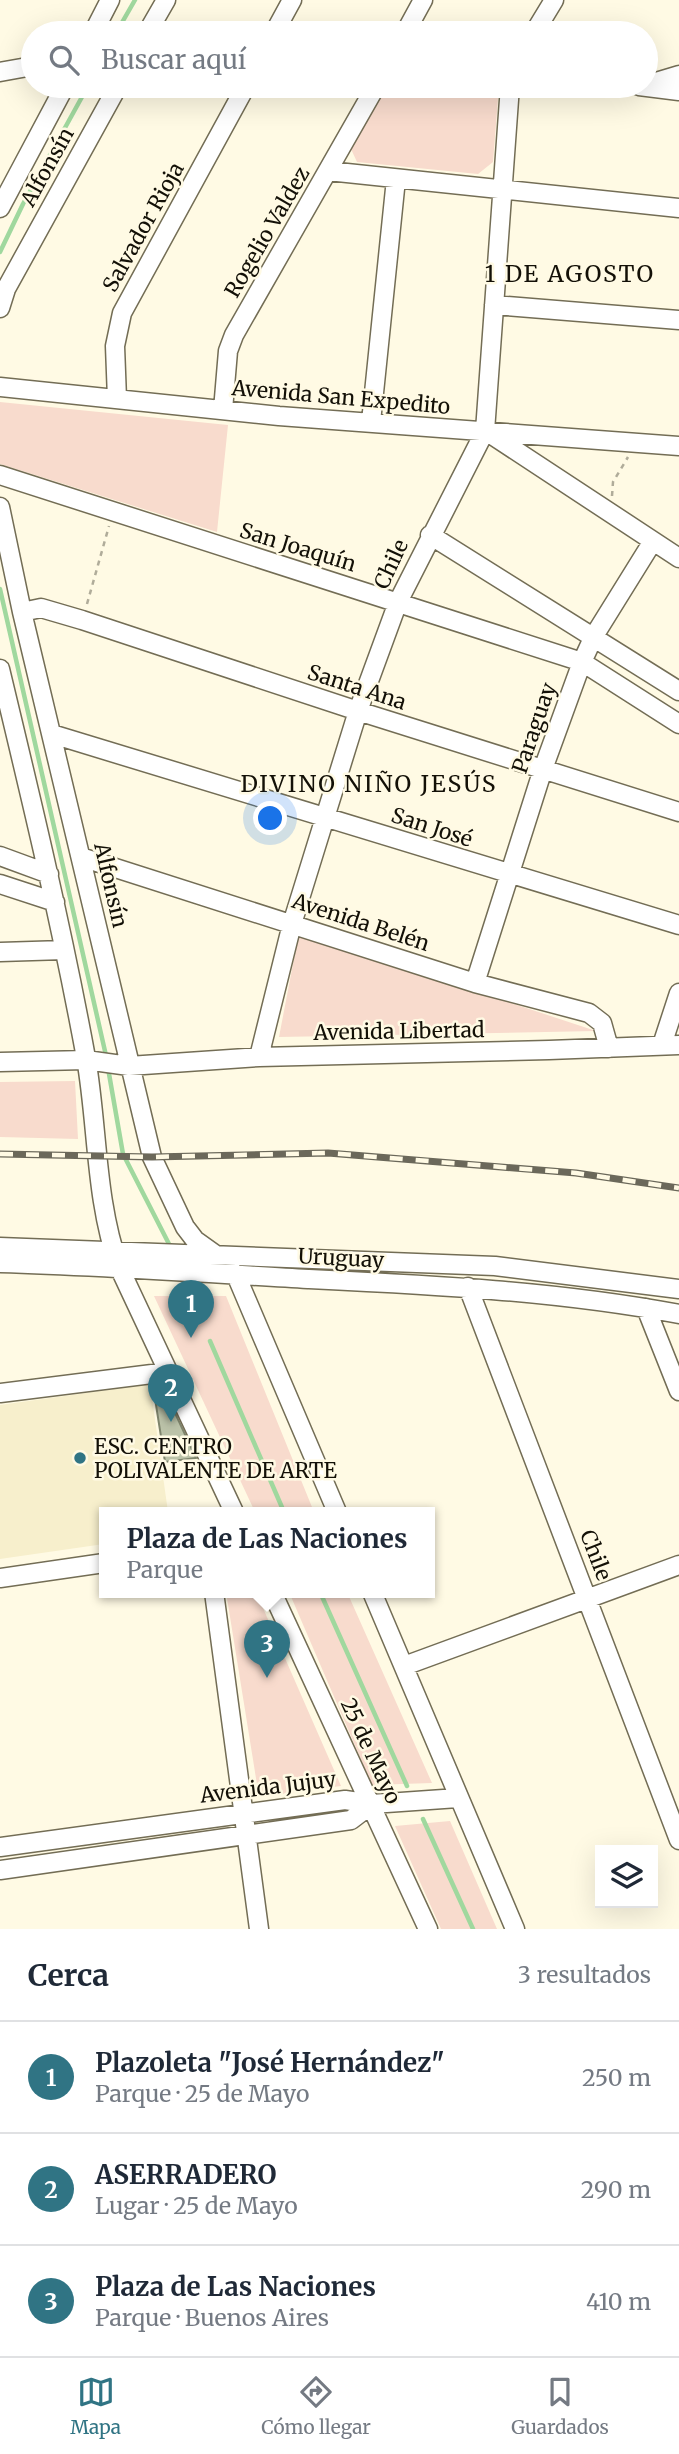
<!DOCTYPE html>
<html lang="es">
<meta charset="utf-8">
<style>
:root{--surface:#fff;--page:#f2f2f3;--text:#1f2937;--muted:#747a83;--line:#e0e1e3;--accent:#307484}
body{margin:0;font-family:Merriweather,serif;background:var(--page);color:var(--text)}
.controls{position:absolute;right:21px;bottom:21px;display:grid;overflow:hidden;border-radius:0px;box-shadow:0 7px 28px #0002}
.controls button{width:63px;height:63px;display:grid;place-items:center;padding:0;border:0;border-bottom:2px solid var(--line);background:var(--surface);color:var(--text);font:35px sans-serif}
.you{position:absolute;left:271px;top:819px;width:24px;height:24px;margin:-18px;border:5px solid #fff;border-radius:50%;background:#1a73e8;box-shadow:0 0 0 10px #1a73e833}
.badge{display:grid;place-items:center;width:46px;height:46px;border-radius:50%;background:var(--accent);color:#fff;font-size:23px;font-weight:700}
.pin{position:absolute;translate:-50% -58px;filter:drop-shadow(0 2px 4px #0008)}
.pin::after{content:'';position:absolute;top:37px;width:24px;height:21px;background:inherit;clip-path:polygon(0 0,100% 0,50% 100%)}
.popup{position:absolute;left:99px;top:1507px;width:336px;height:91px;box-sizing:border-box;display:grid;place-content:center;border-radius:0px;background:var(--surface);filter:drop-shadow(0 2px 5px #0005);font-size:23px;white-space:nowrap;color:var(--muted)}
.popup b{font-size:26px;color:var(--text)}
.popup::after{content:'';position:absolute;left:50%;top:100%;margin-left:-14px;border:14px solid transparent;border-top-color:var(--surface)}
.list{margin:0;padding:0;list-style:none}
h2{display:flex;justify-content:space-between;align-items:center;height:91px;margin:0;padding:0 28px;font-size:30px}
h2 small{font-size:23px;font-weight:400;color:var(--muted)}
.list li{display:grid;grid-template-columns:46px 1fr auto;gap:21px;align-items:center;box-sizing:border-box;height:112px;padding:0 28px;border-top:2px solid var(--line)}
.list b{display:block;font-size:26px;white-space:nowrap}
.list p{margin:0;font-size:23px;white-space:nowrap;color:var(--muted)}
.list em{font-size:23px;font-style:normal;color:var(--muted)}
.icon{flex:none;width:38px;height:38px;fill:none;stroke:currentColor;stroke-width:2;stroke-linecap:round;stroke-linejoin:round}
.map{position:relative;flex:none;width:679px;height:1929px;overflow:hidden}
.search{position:absolute;background:var(--surface);box-shadow:0 7px 28px #0002;left:21px;right:21px;top:21px;height:77px;display:flex;align-items:center;gap:18px;box-sizing:border-box;padding:0 24px;border-radius:38px;color:var(--muted);font-size:26px}
.sheet{height:427px;background:var(--surface)}
nav{display:flex;justify-content:space-around;align-items:center;box-sizing:border-box;height:98px;border-top:2px solid var(--line);background:var(--surface);font-size:19px;color:var(--muted)}
nav a{display:grid;justify-items:center;gap:4px}
nav .on{color:var(--accent)}
.map>svg:first-child{display:block}
.built{fill:#f7efcc}
.green{fill:#f8dbcd}
.lines{fill:none;stroke-linecap:round;stroke-linejoin:round}
.stream{stroke:#a0d89e;stroke-width:4.5}
.building{fill:#bcc3a9;stroke:#7f856d;stroke-width:2}
.minor-casing{stroke:#736d55;stroke-width:21}
.path{stroke:#b0ac9a;stroke-width:2.5;stroke-dasharray:5 5;stroke-linecap:butt}
.minor{stroke:#fff;stroke-width:18}
.rail-casing{stroke:#6b685a;stroke-width:7}
.rail{stroke:#fffae4;stroke-width:4.5;stroke-dasharray:13;stroke-linecap:butt}
.poi-dot{fill:#307484;stroke:#fffae4;stroke-width:2.5}
.labels{text-anchor:middle;dominant-baseline:central;stroke-width:5;stroke-linejoin:round;paint-order:stroke}
.street-label{font-size:21px;fill:#131007;stroke:#fffae4}
.poi-label{font-size:21px;fill:#131007;stroke:#fffae4;text-anchor:start}
.neighbourhood-label{font-size:23px;letter-spacing:2px;fill:#131007;stroke:#fffae4}
</style>
<div class="map">
<svg width="679" height="1929" viewBox="0 0 679 1929">
<rect width="100%" height="100%" fill="#fffae4"/>
<path class="built" d="M150,1384L168,1512H104V1544L0,1559V1405Z"/>
<path class="green" d="M385,86H499L493,162L478,174L357,162L351,149Z
M0,402L228,425L217,532L0,464Z
M299,933L596,1031L279,1037Z
M75,1081L78,1139L0,1137V1082Z
M154,1296H226L314,1512H255Z
M226,1592H256L341,1786L259,1797Z
M289,1592H347L432,1783L372,1785Z
M450,1821L497,1929H441L395,1826Z"/>
<g class="lines">
<path class="stream" d="M116,33L135,0
M0,252L23,204L88,86
M0,589L107,1060
M108,1068L123,1154L169,1244
M210,1341L284,1512
M320,1592L407,1786
M423,1819L473,1929"/>
</g>
<path class="building" d="M162,1385L196,1458L165,1462L153,1386Z"/>
<g class="lines">
<defs>
<path id="minor" d="M93,33L110,0
M147,33L166,0
M274,33L292,0
M405,33L423,0
M534,33L554,0
M0,72L33,66
M649,84L679,75
M639,86L679,91
M328,171L679,208
M0,208L65,86
M494,305L679,320
M0,308L6,289L118,86
M0,387L279,416L679,446
M117,399L115,346L122,313L246,86
M223,410L228,351L234,335L376,86
M371,422L396,179
M489,433L679,558
M0,475L582,662L679,724
M0,507L22,612L152,1157L185,1227L195,1240L216,1255L236,1275L337,1512
M430,535L679,691
M22,612L41,608L82,620L358,711L679,812
M0,669C31,798 62,927 86,1058C98,1127 95,1200 119,1267L234,1512
M52,734L679,925
M0,856L49,874
M81,857L475,983L589,1013L602,1023L609,1048
M0,884L55,902
M0,952L64,950
M475,983L543,769L582,662L594,636L653,541
M662,1045L679,993
M259,1057L292,924L358,711L398,602L485,431L510,86
M0,1062L86,1060L129,1066L259,1057L549,1050L679,1045
M0,1247L495,1266L679,1289
M0,1263C103,1266 206,1273 308,1279C432,1285 557,1291 679,1314
M468,1287L679,1840
M646,1308L679,1391
M0,1393L168,1372
M0,1578L104,1563
M214,1592L259,1929
M272,1592L428,1929
M372,1592L515,1929
M404,1666L679,1565
M0,1847L345,1800L372,1804L458,1798
M0,1870L351,1820L372,1804"/>
</defs>
<use href="#minor" class="minor-casing"/>
<path class="path" d="M612,496L613,482L628,457
M87,604L109,526"/>
<use href="#minor" class="minor"/>
<defs>
<path id="rail" d="M0,1154L152,1157L328,1153L576,1173L679,1188"/>
</defs>
<use href="#rail" class="rail-casing"/>
<use href="#rail" class="rail"/>
</g>
<circle class="poi-dot" cx="80" cy="1458" r="7"/>
<g class="labels">
<g class="street-label">
<text transform="translate(47 167) rotate(-61)">Alfonsín</text>
<text transform="translate(143 227) rotate(-61)">Salvador Rioja</text>
<text transform="translate(267 232) rotate(-60)">Rogelio Valdez</text>
<text transform="translate(341 397) rotate(5)">Avenida San Expedito</text>
<text transform="translate(298 547) rotate(17)">San Joaquín</text>
<text transform="translate(391 564) rotate(-65)">Chile</text>
<text transform="translate(357 687) rotate(18)">Santa Ana</text>
<text transform="translate(534 728) rotate(-71)">Paraguay</text>
<text transform="translate(432 827) rotate(18)">San José</text>
<text transform="translate(111 885) rotate(77)">Alfonsín</text>
<text transform="translate(361 922) rotate(18)">Avenida Belén</text>
<text transform="translate(399 1031) rotate(-1)">Avenida Libertad</text>
<text transform="translate(341 1258) rotate(3)">Uruguay</text>
<text transform="translate(596 1555) rotate(69)">Chile</text>
<text transform="translate(371 1751) rotate(65)">25 de Mayo</text>
<text transform="translate(268 1787) rotate(-7)">Avenida Jujuy</text>
</g>
<g class="poi-label">
<text x="94" y="1446">ESC. CENTRO<tspan x="94" dy="24">POLIVALENTE DE ARTE</tspan></text>
</g>
<g class="neighbourhood-label">
<text x="570" y="273">1 DE AGOSTO</text>
<text x="369" y="783">DIVINO NIÑO JESÚS</text>
</g>
</g>
</svg>
<div class="controls">
<button><svg class="icon" aria-label="layers" viewBox="0 0 24 24"><path d="M12 4l9 5-9 5-9-5zM3 14l9 5 9-5"/></svg></button>
</div>
<div class="you"></div>
<div class="pin badge" style="left:191px;top:1338px">1</div>
<div class="pin badge" style="left:171px;top:1422px">2</div>
<div class="pin badge" style="left:267px;top:1678px">3</div>
<div class="popup"><b>Plaza de Las Naciones</b>Parque</div>
<div class="search"><svg class="icon" aria-label="search" viewBox="0 0 24 24"><circle cx="10" cy="10" r="6"/><path d="M15 15l6 6"/></svg>Buscar aquí</div>
</div>
<section class="sheet">
<h2>Cerca<small>3 resultados</small></h2>
<ul class="list">
<li><span class="badge">1</span><div><b>Plazoleta &quot;José Hernández&quot;</b><p>Parque · 25 de Mayo</p></div><em>250 m</em></li>
<li><span class="badge">2</span><div><b>ASERRADERO</b><p>Lugar · 25 de Mayo</p></div><em>290 m</em></li>
<li><span class="badge">3</span><div><b>Plaza de Las Naciones</b><p>Parque · Buenos Aires</p></div><em>410 m</em></li>
</ul>
</section>
<nav>
<a class="on"><svg class="icon" aria-label="map" viewBox="0 0 24 24"><path d="M3 6l6-2 6 2 6-2v14l-6 2-6-2-6 2zM9 4v14M15 6v14"/></svg>Mapa</a>
<a><svg class="icon" aria-label="directions" viewBox="0 0 24 24"><path d="M12 3l9 9-9 9-9-9zM9 14v-3h6M13 9l2 2-2 2"/></svg>Cómo llegar</a>
<a><svg class="icon" aria-label="saved" viewBox="0 0 24 24"><path d="M7 4h10v16l-5-4-5 4z"/></svg>Guardados</a>
</nav>
